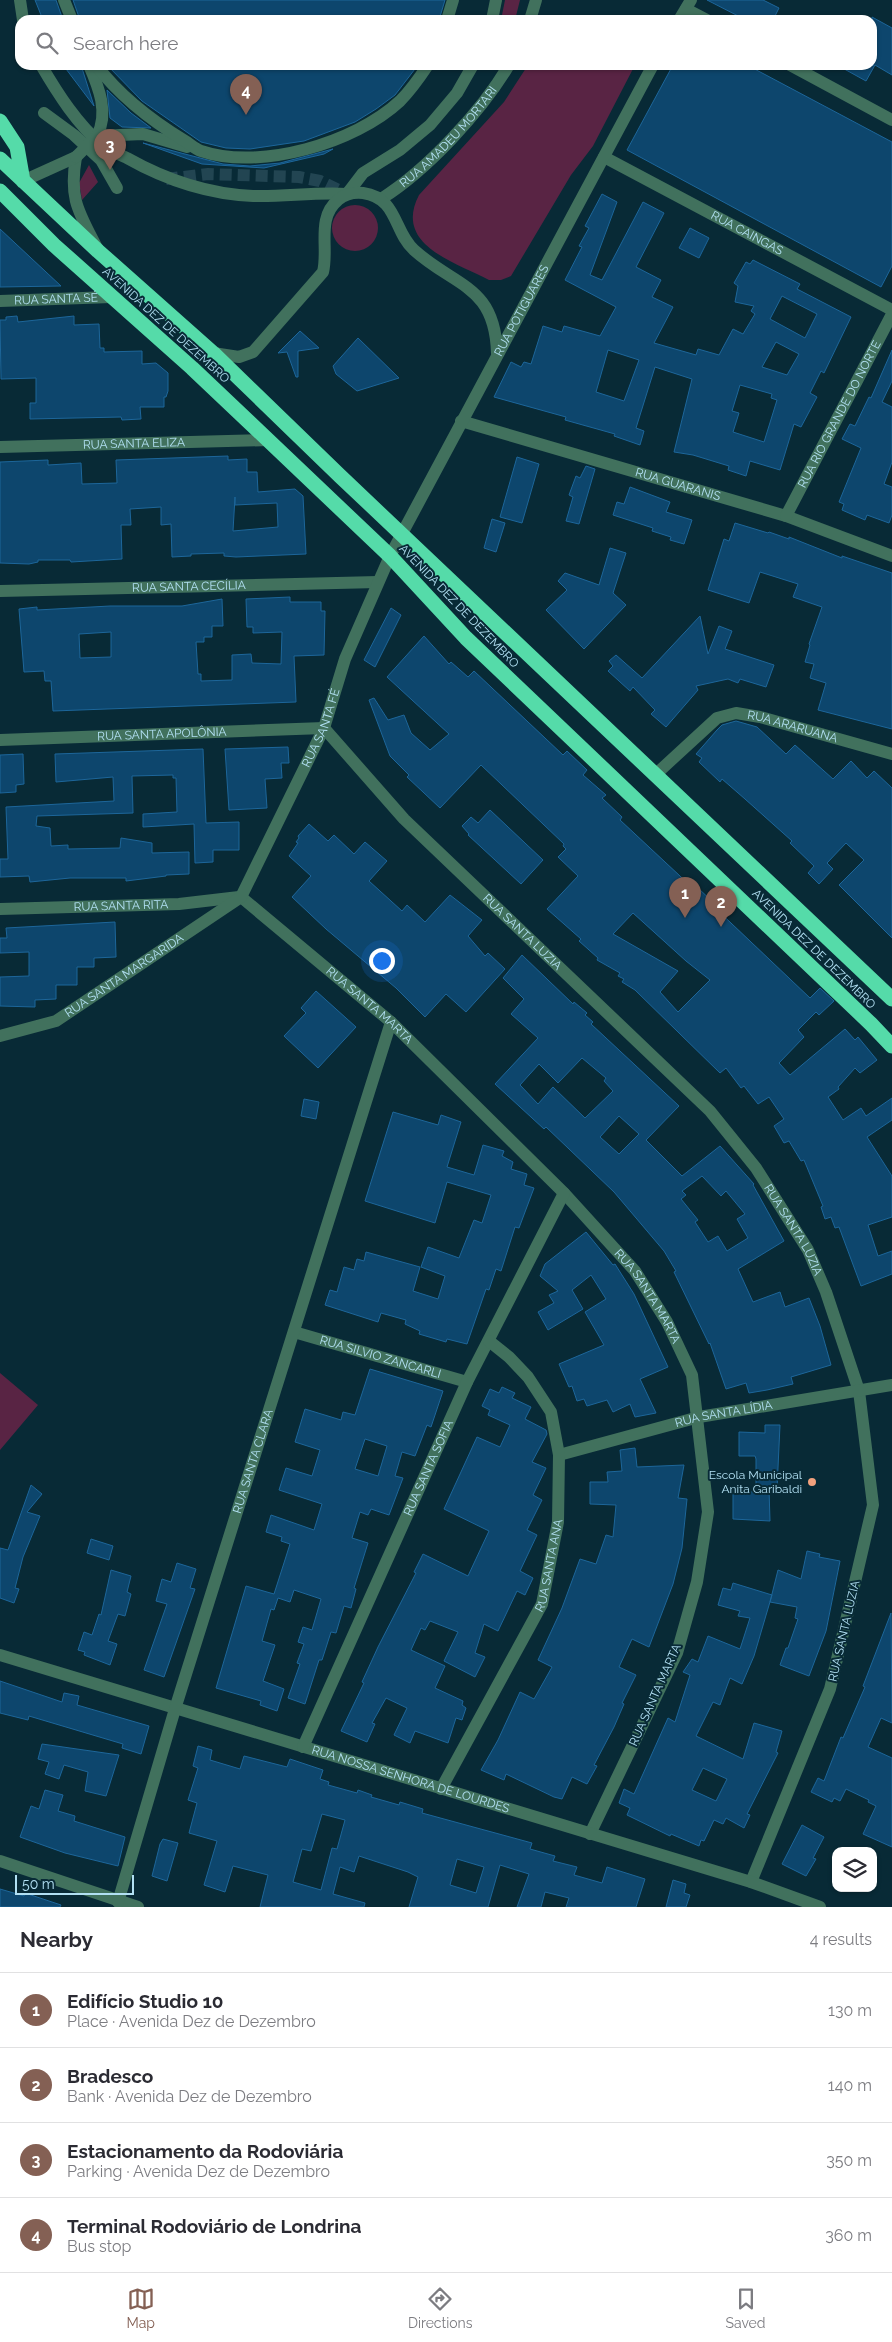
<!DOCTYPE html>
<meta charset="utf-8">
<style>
:root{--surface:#fff;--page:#f7f7f7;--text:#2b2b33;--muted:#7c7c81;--line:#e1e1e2;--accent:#846054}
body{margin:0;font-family:Raleway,sans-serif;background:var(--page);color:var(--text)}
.controls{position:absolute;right:15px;bottom:15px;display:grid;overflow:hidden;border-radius:10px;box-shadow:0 1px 4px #0004}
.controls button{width:45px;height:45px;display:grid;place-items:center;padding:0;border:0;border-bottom:1px solid var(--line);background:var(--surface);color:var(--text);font:25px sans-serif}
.scale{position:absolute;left:15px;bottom:12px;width:119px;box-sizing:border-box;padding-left:5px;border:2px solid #b2e0f3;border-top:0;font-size:14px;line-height:18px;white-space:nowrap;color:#b2e0f3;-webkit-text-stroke:4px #082a36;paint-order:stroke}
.you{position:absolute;left:381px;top:960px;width:18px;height:18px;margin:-12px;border:4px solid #fff;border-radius:50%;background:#1a73e8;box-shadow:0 0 0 8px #1a73e833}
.badge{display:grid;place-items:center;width:32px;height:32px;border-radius:50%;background:var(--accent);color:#fff;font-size:16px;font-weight:700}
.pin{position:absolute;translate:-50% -41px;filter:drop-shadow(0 1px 2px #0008)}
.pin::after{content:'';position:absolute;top:26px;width:18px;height:15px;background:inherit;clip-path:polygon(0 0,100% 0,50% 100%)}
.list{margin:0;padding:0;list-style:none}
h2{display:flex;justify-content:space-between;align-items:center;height:65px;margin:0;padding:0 20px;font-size:21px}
h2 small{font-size:16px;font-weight:400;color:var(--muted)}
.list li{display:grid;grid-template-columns:32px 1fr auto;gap:15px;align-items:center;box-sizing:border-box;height:75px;padding:0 20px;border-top:1px solid var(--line)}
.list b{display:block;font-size:19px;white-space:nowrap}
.list p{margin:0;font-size:16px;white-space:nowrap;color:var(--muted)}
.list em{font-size:16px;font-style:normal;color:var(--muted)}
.icon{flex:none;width:28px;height:28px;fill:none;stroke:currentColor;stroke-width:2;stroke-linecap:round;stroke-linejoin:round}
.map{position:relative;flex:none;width:892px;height:1907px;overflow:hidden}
.search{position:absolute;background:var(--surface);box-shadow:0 1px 4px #0004;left:15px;right:15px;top:15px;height:55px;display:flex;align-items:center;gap:12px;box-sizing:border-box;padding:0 18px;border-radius:15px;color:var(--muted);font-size:19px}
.sheet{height:365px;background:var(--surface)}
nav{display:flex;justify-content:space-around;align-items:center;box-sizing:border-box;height:70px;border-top:1px solid var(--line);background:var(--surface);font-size:14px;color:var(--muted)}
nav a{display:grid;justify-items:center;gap:2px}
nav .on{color:var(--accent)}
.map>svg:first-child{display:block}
.green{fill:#592444}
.building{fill:#0d466d;stroke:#1d669a;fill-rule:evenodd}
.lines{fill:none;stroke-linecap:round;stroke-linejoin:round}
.minor-tunnel{stroke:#224552;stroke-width:12;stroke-dasharray:12 6;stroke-linecap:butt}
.minor{stroke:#41715d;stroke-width:12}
.highway{stroke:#55dba9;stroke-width:15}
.minor-bridge{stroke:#41715d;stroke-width:12}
.poi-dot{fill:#f1a17d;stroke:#082a36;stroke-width:2}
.labels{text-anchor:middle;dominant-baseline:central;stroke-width:4;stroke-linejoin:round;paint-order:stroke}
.street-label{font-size:12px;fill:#b2e0f3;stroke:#082a36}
.poi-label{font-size:12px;fill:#b2e0f3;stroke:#082a36;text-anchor:end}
</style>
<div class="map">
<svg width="892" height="1907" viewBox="0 0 892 1907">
<rect width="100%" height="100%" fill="#082a36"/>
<path class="green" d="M505,0H520L515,20H501Z
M528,65H635L593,146L571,175L511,276L501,280H489C455,262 393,245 419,195L504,102Z
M89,165L98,182L82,200L79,183Z
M332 228a23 23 0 1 1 46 0a23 23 0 1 1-46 0Z
M0,1373L38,1405L0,1450Z"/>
<path class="building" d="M35,0H56L63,20H43Z
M73,0H445L439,20H80Z
M707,0H763L779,8L773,20H746Z
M872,17L892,28V75L875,65L866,81L837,65H874L872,64Z
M63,65H81L94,106Z
M107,65H418L395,95L376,109L355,122L304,141L250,149L226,148L201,142L142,101Z
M673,65H747L892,142V266L881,287L627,150Z
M107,90L131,113L151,128L122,127L110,118Z
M143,143L223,164L250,166L280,163L333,149L324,154L264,168L202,164Z
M602,194L617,202L590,275L602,280L643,202L664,213L636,267L661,280L652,297L673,307L654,343L696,355L698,349L719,355L733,329L743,334L755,314L751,311L754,306L735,302L738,286L734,283L746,262L750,264L753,260L800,284L797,289L851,317L824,373L821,371L810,393L817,397L801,427L794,424L780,470L750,461L746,476L728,470L729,466L693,455L674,452L692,379L655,367L636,428L644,431L640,445L614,436L615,434L565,420L566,417L494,397L511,362L521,367L524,362L531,364L543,326L562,332L564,326L600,336L616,307L565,280L582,247L579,246L589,228L585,226ZM782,296L817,314L805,338L770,319ZM776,342L799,354L787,375L762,367ZM608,350L639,360L624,401L596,392ZM740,385L772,394L771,398L777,400L764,442L733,432L739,413L732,411Z
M690,228L709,238L699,258L679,248Z
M0,229L61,286L0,287Z
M17,316L18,322L74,316V325L99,324L100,348H104V352L142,351V364L156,363L168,373V391L166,397H164V407H140L141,419L122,420L121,417L30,419V403H36V378L1,379L0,320H6V317Z
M300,331L319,348L298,351V377H296L287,352L278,353Z
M358,338L399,378L357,391L336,374L333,366Z
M892,350V381L882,402L892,407V462L884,484L892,487V515L889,523L867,515L865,520L842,510L844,504L839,502L861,448L842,439L850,424L855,426L869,397L871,398Z
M228,456V460L247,459V472H257L258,492L295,489L303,496L306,554L236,557L224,556V553L191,554V556L172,557L171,524L161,525V507L130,509L131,525H121L122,559L71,562L70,560H38V562L29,564L0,563V462L48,460V465L81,463L82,484L117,483L116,460ZM235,497V505L277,503L278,527L233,531Z
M517,457L539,464L522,523L500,517Z
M586,466L595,469L579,524L566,521L573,497L569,495L576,476L580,478Z
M630,487L670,502L666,512L692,520L684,544L670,540L671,537L652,531L653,528L613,515L617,502L624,504Z
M492,519L505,523L496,552L484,548Z
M735,523L768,533L769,532L789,539V537L842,558V556L892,573V729L818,710L826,683L810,678L814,664L805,662L810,645L809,644L822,607L793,597L798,584L760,572L749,603L708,590L724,539L729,541Z
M610,548L626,553L613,593L626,605L584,649L546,610L567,590L558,581L565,573L599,585Z
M290,597V602H321V611H325L324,655L294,656L296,702L53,711L51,681H45L44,671L24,672L19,609L37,607V610L110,606H182L222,599L223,626H212V637H204V642H196L198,674H201V681L232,680V655L251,654L252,663L281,664L282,632L253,633V627H247L246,599ZM111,632V657L80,658L79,634Z
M391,608L401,615L375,667L364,660Z
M700,616L708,654L719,626L732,631L725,649L774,665L766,687L740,679L738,683L728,679L696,686L698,690L666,727L651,714L655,710L633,687L630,691L608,671L613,666L609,661L616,655L642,678Z
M424,636L449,664L451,662L468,677L474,671L563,755L567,751L587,770L583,775L606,795L602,798L622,817L620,820L695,890L698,888L714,903L712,905L810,998L820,988L834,1001L819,1015L816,1012L798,1030L804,1037L779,1063L790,1075L845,1029L855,1040L858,1037L877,1060L860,1073L855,1068L838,1087L839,1089L828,1097L843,1120L861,1108L866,1116L892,1098V1120L867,1137L892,1176V1217L868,1225L878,1256L892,1251V1274L861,1286L839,1227L835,1228L831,1217L825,1219L821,1207L823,1206L804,1160L801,1161L789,1141L784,1143L774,1126L784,1119L769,1097L758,1104L744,1086L741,1088L726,1068L720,1073L635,990L622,982L624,979L618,976L620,973L597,960L598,958L579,941L581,939L547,909L578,876L558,857L566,849L563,846L564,844L481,765L440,808L407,777L409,775L390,756L369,700L374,698L388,720L404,715L411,733L430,750L449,734L387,677ZM633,913L686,961L710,980L678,1012L660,992L678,971L613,934Z
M736,721L757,727L786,754L795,745L833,779L851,761L867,778L874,771L892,788V938L839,885L864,860L846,843L827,863L833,869L819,884L808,873L814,866L790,843L792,841L745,799L722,779L720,782L699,762L702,758L696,754L717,730L722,725Z
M288,747L289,763H281L282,778L265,779L267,808L229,810L225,749Z
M203,749L206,823L239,822V850H213V862L195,863L194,824L143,827V814L177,812L176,778H173V775L132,776L133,813L37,816L36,826L50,828L51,846L68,845V849L120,848L121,838L152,843V853L189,852V874L166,875V876L126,881V878H70L30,882L29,876L0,877V859H8L6,807L114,801L113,777L56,782L55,754Z
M23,754L24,784L16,785V792L0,793V755Z
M490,810L543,860L521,884L468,835L469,834L462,826L471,817L478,823Z
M309,824L328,841L334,835L354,854L365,842L387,861L369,881L402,911L407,905L425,922L450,895L482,920L468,936L485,956L488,953L505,969L466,1012L446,994L425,1017L396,988L326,929L292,897L311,876L289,856L298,843L296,842L299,838L298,836Z
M115,922L116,957L94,958V967H77V985H56V999L35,1000V1007L0,1006V977L29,976V952L0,953V938H7L6,928Z
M522,955L573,1004L574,1002L587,1013L585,1015L593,1022L591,1024L679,1106L646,1140L682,1176L720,1146L754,1184L753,1185L784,1241L738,1269L753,1302L780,1292L785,1307L809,1298L820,1326L831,1365L791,1377L793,1384L767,1390L749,1393L746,1383L726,1389L710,1343L709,1344L674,1272L676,1271L664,1251L614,1192L546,1127L544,1129L495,1084L538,1038L511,1014L524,999L503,978ZM582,1058L606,1078L604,1081L613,1091L585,1118L553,1087L538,1104L520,1085L539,1064L558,1083ZM619,1116L639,1134L619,1154L600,1137ZM702,1176L721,1196L726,1191L745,1214L737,1219L748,1238L727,1251L718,1236L708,1242L695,1222L698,1220L681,1199L686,1195L682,1191Z
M316,991L356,1027L318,1068L284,1036L306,1013L301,1008Z
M304,1099L319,1102L316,1119L301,1116Z
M393,1112L438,1125L441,1115L461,1122L447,1167L474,1175L483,1145L504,1151L502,1156L513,1162L511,1169L527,1174L524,1185L534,1188L519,1228L515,1227L501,1271L496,1269L489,1290L486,1289L467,1344L447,1339L446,1342L419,1334L420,1331L405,1324L406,1320L381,1313L378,1322L325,1305L330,1290L337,1292L344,1267L354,1270L357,1259L364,1261L366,1252L420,1267L413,1291L438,1299L445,1276L421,1267L428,1247L459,1258L474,1220L482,1223L491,1195L447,1182L435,1223L365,1201Z
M586,1232L613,1265L615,1264L634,1294L668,1367L640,1379L656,1413L635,1417L630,1404L613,1412L607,1400L587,1406L584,1399L577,1401L572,1386L569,1387L559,1364L604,1345L585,1312L606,1299L591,1275L572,1290L583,1309L548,1330L538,1312L554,1303L549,1295L558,1291L540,1276L545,1264Z
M370,1369L443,1391L431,1427L427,1425L415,1456L402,1452L395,1476L403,1478L389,1515L371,1509L368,1515L360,1512L352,1538L368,1543L354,1588L356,1589L351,1608L344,1606L336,1633L331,1632L322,1660H319L305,1704L288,1698L300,1664L297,1663L304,1644L298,1642L303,1627L312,1630L321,1599L294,1590L290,1602L278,1598L274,1610L271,1609L262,1641L275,1645L263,1681L284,1689L277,1711L260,1705L261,1701L216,1688L246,1586L274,1594L283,1566L290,1544L281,1541L282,1537L266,1532L271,1515L314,1530L322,1504L279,1490L286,1468L312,1476L320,1450L295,1442L305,1409L341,1420L343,1412L355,1415ZM365,1439L387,1446L378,1476L355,1469Z
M502,1387L515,1393L512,1398L531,1407L525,1419L546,1430L547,1434L532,1462L546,1468L533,1495L542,1500L527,1530L537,1535L520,1571L533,1578L525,1595L517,1591L498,1631L484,1624L475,1653L485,1657L475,1677L444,1661L458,1632L430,1621L425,1630L421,1628L411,1650L445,1666L435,1688L463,1701L462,1705L466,1708L462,1720L456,1718L448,1743L415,1731L410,1743L394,1735L407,1708L386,1698L372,1723L375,1724L367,1742L341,1731L364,1683L362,1682L378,1647L416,1573L414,1572L423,1554L468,1576L489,1531L444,1509L477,1437L500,1447L510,1425L488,1415L490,1410L482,1406L490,1389L499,1393Z
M765,1425H780L777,1489H769L770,1521L733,1519V1492H756V1459L755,1456H739V1432L765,1433Z
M635,1448L637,1467L684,1465L678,1498L687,1499L682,1548L673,1584L649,1647L632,1639L619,1667L636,1675L622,1703L624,1704L614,1727L594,1765L597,1766L587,1784L572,1777L562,1799L554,1797L506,1774L504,1780L481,1770L498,1740L520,1692L534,1699L552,1667L538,1660L562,1608L580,1559L596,1564L606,1535L613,1537L616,1505L590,1504V1482H608L607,1472L622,1471L620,1450Z
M31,1485L42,1494L27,1512L40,1516L23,1557L15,1588L19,1589L14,1603L0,1598V1548L8,1550Z
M91,1539L113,1546L109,1560L87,1553Z
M807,1551L820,1554L819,1557L840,1561L826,1631L809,1676L780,1665L786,1648H788L798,1619L795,1618L797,1607L770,1602L778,1570L801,1579Z
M177,1563L196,1569L190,1588L195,1589L164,1677L144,1670L167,1604L156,1601L162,1579L171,1582Z
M111,1570L131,1576L127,1592L131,1594L125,1616L118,1614L108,1641L117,1644L110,1665L84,1655L85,1652L78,1650L84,1632L92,1635L99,1614L101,1615Z
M733,1583L772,1595L754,1656L742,1684L730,1678L720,1705L713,1702L696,1736L743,1759L754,1723L782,1731L776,1752L778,1753L747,1814L750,1815L744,1828L726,1818L723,1824L714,1820L704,1841L701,1840L699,1846L671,1834L670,1836L627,1815L630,1808L619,1803L624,1789L634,1794L668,1718L675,1722L690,1675L683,1672L692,1659L698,1662L708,1636L740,1649L750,1618L738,1616L740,1611L718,1605L723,1588L731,1590ZM703,1768L727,1779L716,1801L692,1790Z
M891,1613L892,1723L881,1718L868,1747L892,1758V1847L863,1834L876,1806L868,1802L869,1800L846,1789L840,1801L834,1798L832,1802L811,1792L818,1778L824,1781L841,1737L843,1738L865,1687L863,1686Z
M0,1681L62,1702L64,1693L79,1696L77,1705L149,1726L141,1754L122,1748L123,1744L29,1716L28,1720L0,1713Z
M42,1744L119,1755L106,1796L85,1791L88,1772L64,1765L59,1779L45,1774L49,1762L38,1759Z
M198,1746L212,1750L210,1760L240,1769L244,1756L287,1767L290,1759L323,1770L320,1779L329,1782L328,1785L357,1793L358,1790L372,1795L371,1797L399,1805L400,1802L423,1809L422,1813L532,1843L530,1849L555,1856L553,1861L577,1867L574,1875L602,1883L607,1867L645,1879L636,1907H566L569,1898L545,1892L541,1907H517L529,1874L500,1865L488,1907H409L418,1877L408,1872L359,1856L354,1872L340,1867L333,1894L365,1903L364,1907H260L268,1875L233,1866L225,1892L204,1885L217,1841L189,1833L197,1803L188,1800L198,1768L193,1766ZM322,1814L345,1820L337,1849L332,1848L321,1890L293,1882L302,1849L311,1851ZM457,1859L484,1867L476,1893L450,1885Z
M45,1790L63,1795L58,1811L75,1816L74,1821L125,1837L118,1866L65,1853L20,1837L31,1806L39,1809Z
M802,1825L824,1837L813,1858L816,1859L806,1876L782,1864Z
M163,1839L178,1843L167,1881L152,1876L160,1844Z
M673,1880L686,1884L684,1893L690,1895L686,1907H666Z
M0,1889L24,1896L25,1893L61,1905L60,1907H0Z"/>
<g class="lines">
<path class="minor-tunnel" d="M166,179L208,174L299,177L320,181L347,194"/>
<g class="minor">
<path d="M20,0L23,20"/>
<path d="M64,0L72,20"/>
<path d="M686,9L707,20"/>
<path d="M447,20L453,0"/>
<path d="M492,20L496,0"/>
<path d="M530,20L536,0"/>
<path d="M679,20L691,0"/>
<path d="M41,65C58,94 77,124 103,146C110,151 119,154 127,158C166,180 207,194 253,196C284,197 315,192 347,194L363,173L400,150L430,125L457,93L473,65"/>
<path d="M89,65C99,88 109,113 97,136L143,134L187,147"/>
<path d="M96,65C119,95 152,121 185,141C190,144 195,149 201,151C260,171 355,143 400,101C410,91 420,77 428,65"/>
<path d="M790,65L892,120"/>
<path d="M44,113L74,135L101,160L117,188"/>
<path d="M76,157C69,198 78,211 96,246"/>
<path id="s1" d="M604,157L892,310"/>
<path d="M23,181L76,157"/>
<path id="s2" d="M381,199C427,170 481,112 509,65"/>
<path id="s3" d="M0,301L111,297"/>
<path d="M213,353L239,357L253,352L323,272C329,248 316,218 338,200C345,194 353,192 363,193C398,198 393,231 414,250C455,287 495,285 497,353"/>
<path id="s4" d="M461,421L786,516L892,556"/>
<path id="s5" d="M0,447L269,440"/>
<path id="s6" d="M786,516L892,314"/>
<path id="s7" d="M0,591L378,582"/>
<path id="s8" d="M0,740L324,728L404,819L710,1111L756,1168L808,1250L826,1292L859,1391L873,1505L830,1689L751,1882"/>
<path id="s9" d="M655,775L717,718L736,713L760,717L892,754"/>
<path id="s10" d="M241,897L391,1022L564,1193L635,1271L667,1322L692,1375L708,1512L697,1582L677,1653L590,1834"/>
<path id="s11" d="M0,909L179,904L239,897"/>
<path id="s12" d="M0,1036L56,1021L241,897L324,728L345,659L390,556L653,65"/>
<path id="s13" d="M294,1332L467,1382"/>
<path id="s14" d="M559,1455L699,1417L892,1385"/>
<path id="s15" d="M0,1655L751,1882L820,1907"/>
<path id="s16" d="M303,1747L467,1382L564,1193"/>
<path id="s17" d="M441,1789L542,1604L558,1522L559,1455L551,1412L528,1377L509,1357L489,1341"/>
<path d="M0,1861L138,1907"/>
<path id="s18" d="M118,1902L175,1709L391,1022"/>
</g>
<path class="highway" d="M0,121L17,147L23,181
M0,159L98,251L213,353L340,476L892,999
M0,191L54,245L192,368L249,422L390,556L466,638L871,1024L892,1046"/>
<path class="minor-bridge" d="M76,157L97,136"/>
</g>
<circle class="poi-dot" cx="812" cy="1482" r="5"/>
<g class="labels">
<g class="street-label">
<text stroke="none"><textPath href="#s2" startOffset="92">RUA AMADEU MORTARI</textPath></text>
<text stroke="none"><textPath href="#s1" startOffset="162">RUA CAINGAS</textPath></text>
<text stroke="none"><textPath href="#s3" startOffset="56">RUA SANTA SÉ</textPath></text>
<text stroke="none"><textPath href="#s12" startOffset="932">RUA POTIGUARES</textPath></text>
<text transform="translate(166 325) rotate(42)">AVENIDA DEZ DE DEZEMBRO</text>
<text stroke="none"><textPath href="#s6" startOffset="115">RUA RIO GRANDE DO NORTE</textPath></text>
<text stroke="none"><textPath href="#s5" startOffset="134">RUA SANTA ELIZA</textPath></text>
<text stroke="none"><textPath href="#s4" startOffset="226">RUA GUARANIS</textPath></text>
<text stroke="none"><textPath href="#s7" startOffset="189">RUA SANTA CECÍLIA</textPath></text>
<text transform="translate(459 606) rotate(46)">AVENIDA DEZ DE DEZEMBRO</text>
<text stroke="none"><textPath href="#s9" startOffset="162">RUA ARARUANA</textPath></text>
<text stroke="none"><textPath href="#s12" startOffset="468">RUA SANTA FÉ</textPath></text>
<text stroke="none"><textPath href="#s8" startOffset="162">RUA SANTA APOLÔNIA</textPath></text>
<text stroke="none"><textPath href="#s11" startOffset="121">RUA SANTA RITA</textPath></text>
<text stroke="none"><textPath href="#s8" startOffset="609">RUA SANTA LUZIA</textPath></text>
<text transform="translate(814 949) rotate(44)">AVENIDA DEZ DE DEZEMBRO</text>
<text stroke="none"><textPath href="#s12" startOffset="140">RUA SANTA MARGARIDA</textPath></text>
<text stroke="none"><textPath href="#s10" startOffset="168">RUA SANTA MARTA</textPath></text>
<text stroke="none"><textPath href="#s8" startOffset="1014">RUA SANTA LUZIA</textPath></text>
<text stroke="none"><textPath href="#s10" startOffset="572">RUA SANTA MARTA</textPath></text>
<text stroke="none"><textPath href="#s13" startOffset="90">RUA SILVIO ZANCARLI</textPath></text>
<text stroke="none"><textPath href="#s14" startOffset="170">RUA SANTA LÍDIA</textPath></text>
<text stroke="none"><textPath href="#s18" startOffset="461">RUA SANTA CLARA</textPath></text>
<text stroke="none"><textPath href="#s16" startOffset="306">RUA SANTA SOFIA</textPath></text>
<text stroke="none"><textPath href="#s17" startOffset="250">RUA SANTA ANA</textPath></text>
<text transform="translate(844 1631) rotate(-77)">RUA SANTA LUZIA</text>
<text transform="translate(655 1695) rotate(-66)">RUA SANTA MARTA</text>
<text stroke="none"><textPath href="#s15" startOffset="429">RUA NOSSA SENHORA DE LOURDES</textPath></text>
</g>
<g class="poi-label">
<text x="802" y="1475">Escola Municipal<tspan x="802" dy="14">Anita Garibaldi</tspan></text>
</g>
</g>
</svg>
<div class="controls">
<button><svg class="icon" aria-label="layers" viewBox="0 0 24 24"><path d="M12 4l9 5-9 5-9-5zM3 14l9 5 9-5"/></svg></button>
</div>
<div class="scale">50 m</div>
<div class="you"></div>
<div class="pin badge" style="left:685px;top:918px">1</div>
<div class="pin badge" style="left:721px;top:927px">2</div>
<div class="pin badge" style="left:110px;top:170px">3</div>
<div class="pin badge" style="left:246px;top:115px">4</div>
<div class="search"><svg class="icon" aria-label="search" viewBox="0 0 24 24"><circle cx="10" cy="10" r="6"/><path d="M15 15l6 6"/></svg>Search here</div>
</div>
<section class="sheet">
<h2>Nearby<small>4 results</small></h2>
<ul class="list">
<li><span class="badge">1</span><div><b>Edifício Studio 10</b><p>Place · Avenida Dez de Dezembro</p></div><em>130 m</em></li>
<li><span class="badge">2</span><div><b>Bradesco</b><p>Bank · Avenida Dez de Dezembro</p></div><em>140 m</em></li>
<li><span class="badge">3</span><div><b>Estacionamento da Rodoviária</b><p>Parking · Avenida Dez de Dezembro</p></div><em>350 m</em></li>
<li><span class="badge">4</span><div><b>Terminal Rodoviário de Londrina</b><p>Bus stop</p></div><em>360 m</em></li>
</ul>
</section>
<nav>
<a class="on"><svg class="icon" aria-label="map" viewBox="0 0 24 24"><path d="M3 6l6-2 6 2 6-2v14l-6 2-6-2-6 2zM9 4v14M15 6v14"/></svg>Map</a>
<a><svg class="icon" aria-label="directions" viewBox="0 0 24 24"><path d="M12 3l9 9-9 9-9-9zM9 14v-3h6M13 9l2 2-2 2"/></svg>Directions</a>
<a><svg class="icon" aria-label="saved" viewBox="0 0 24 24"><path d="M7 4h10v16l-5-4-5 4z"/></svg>Saved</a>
</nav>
